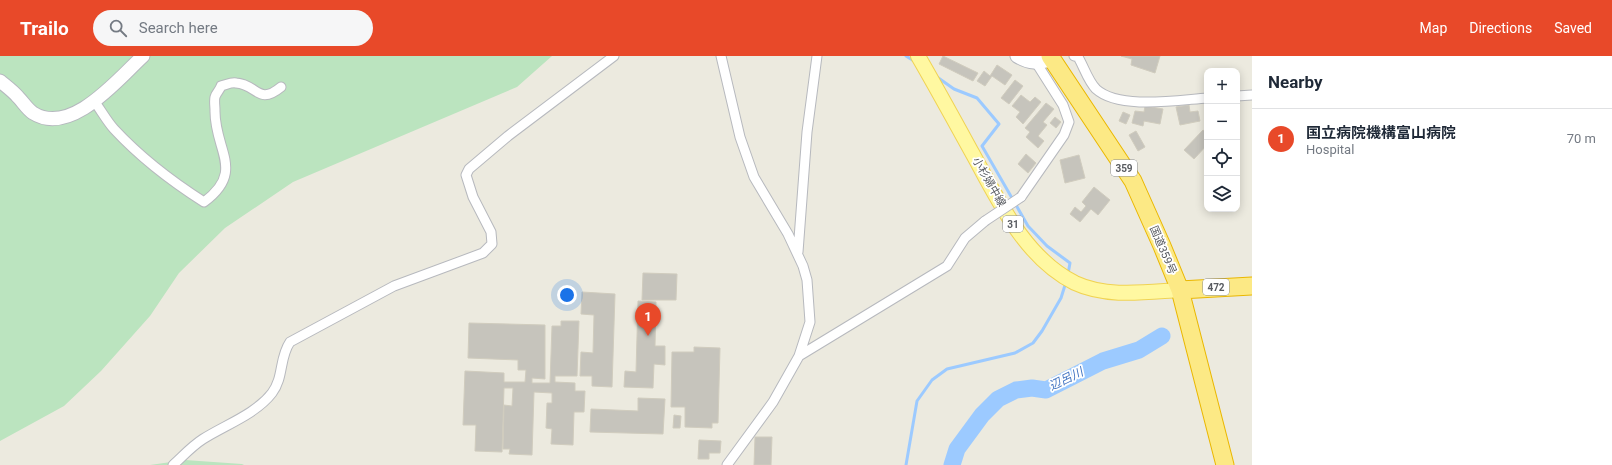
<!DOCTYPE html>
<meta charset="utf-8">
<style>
:root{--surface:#fff;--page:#f6f6f7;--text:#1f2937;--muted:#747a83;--line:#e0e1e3;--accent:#e84929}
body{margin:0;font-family:Roboto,"Noto Sans JP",sans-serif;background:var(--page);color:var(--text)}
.controls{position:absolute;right:12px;top:12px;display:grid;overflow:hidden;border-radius:8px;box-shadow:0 2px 10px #0003}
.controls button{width:36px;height:36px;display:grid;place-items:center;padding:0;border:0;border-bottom:1px solid var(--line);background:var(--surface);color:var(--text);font:20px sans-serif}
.you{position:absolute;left:567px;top:239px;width:14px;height:14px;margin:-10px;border:3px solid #fff;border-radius:50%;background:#1a73e8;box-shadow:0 0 0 6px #1a73e833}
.badge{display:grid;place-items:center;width:26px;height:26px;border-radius:50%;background:var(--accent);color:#fff;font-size:13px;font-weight:700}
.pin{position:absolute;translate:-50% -33px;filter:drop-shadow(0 1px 2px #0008)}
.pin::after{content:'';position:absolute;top:21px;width:14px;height:12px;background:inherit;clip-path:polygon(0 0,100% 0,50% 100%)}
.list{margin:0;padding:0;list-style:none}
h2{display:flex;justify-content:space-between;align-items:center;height:52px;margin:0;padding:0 16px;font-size:17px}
h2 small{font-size:13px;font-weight:400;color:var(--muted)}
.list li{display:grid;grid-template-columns:26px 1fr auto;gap:12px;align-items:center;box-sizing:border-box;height:60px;padding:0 16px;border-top:1px solid var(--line)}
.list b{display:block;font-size:15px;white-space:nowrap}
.list p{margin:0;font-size:13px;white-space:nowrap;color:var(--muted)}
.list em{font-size:13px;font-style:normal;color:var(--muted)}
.icon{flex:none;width:22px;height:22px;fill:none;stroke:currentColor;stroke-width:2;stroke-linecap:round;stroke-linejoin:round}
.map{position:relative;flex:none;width:1252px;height:409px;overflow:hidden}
header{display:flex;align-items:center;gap:24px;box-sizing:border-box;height:56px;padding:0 20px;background:var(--accent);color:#fff}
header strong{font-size:19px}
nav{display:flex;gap:22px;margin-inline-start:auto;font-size:14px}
.search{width:280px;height:36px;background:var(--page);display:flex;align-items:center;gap:10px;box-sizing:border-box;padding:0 14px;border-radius:22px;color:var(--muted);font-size:15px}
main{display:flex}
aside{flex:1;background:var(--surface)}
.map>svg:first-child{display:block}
.green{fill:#bbe4bf}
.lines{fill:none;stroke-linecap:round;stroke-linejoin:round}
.stream{stroke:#9ccaff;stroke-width:3}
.river{stroke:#9ccaff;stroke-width:17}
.building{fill:#c6c4bc;stroke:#d0ccbe}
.street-casing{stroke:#b7b9be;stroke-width:11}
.secondary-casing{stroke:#b5b8be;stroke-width:15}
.primary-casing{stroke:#f0d353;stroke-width:16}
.highway-casing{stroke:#eab701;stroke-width:19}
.street{stroke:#fff;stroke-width:9}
.secondary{stroke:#fff;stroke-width:13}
.primary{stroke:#fff8a1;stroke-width:14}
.highway{stroke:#fce985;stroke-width:17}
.street-bridge-casing{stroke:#b7b9be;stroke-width:11;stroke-linecap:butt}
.street-bridge{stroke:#fff;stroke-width:9}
.labels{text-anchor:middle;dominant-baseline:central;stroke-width:3.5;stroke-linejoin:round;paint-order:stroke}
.shield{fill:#fff;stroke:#8a8c90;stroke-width:1}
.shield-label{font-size:10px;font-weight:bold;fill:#585b60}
.street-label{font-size:11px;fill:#585b60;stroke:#fff}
.water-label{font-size:12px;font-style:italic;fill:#4073c1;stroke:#fff}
</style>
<header>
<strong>Trailo</strong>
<div class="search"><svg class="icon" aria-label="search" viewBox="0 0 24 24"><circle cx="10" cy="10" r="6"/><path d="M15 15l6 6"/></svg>Search here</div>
<nav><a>Map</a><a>Directions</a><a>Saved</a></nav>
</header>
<main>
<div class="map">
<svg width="1252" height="409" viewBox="0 0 1252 409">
<rect width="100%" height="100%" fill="#eceadf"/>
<path class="green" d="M0,0H552L517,31L293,126L225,172L179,217L150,260L101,315L64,350L0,385Z
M185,404L242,408L244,409H150Z"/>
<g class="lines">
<path class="stream" d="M906,0L914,5
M937,21L954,33L977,42L999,68L982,90L1028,170L1047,190L1070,207L1068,218
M906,409L917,345L932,324L947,313L1015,297L1033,287L1042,275L1061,242L1066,226"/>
<path class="river" d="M952,409L957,393L982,359L998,343L1016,334L1032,332L1046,334L1103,305L1139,294L1162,280"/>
</g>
<path class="building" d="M943,0L978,17L973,25L939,8Z
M1121,0H1160L1155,17L1131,9L1132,3Z
M997,9L1012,19L1005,29L992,20L985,30L977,25L984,15L990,20Z
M1015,24L1023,30L1009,48L1001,42Z
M1021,39L1030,46L1035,41L1041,46L1023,68L1016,61L1020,56L1012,50Z
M1046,47L1054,53L1043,66L1047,69L1038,80L1044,85L1038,92L1026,81L1030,76L1025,72Z
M1189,49L1190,56L1198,55L1200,65L1180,69L1176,51Z
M1145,50L1163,53L1160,68L1144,65L1143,70L1132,67L1135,55L1144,56Z
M1123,56L1130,59L1126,68L1119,65Z
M1055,61L1061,66L1056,72L1050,67Z
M1203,74L1207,77V89L1194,103L1184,94Z
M1136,75L1145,91L1138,95L1129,79Z
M1026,98L1036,107L1028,117L1018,108Z
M1079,99L1085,122L1065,127L1060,104Z
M1094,131L1110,144L1098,159L1091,153L1080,166L1070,158L1075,151L1081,156L1086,150L1082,146Z
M643,217L677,218L676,244H642Z
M582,236L615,238L612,331L592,330V320H580L581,296L593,297L594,259L581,258Z
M638,245L656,246L655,290H665V309L654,308L653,332L624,331L625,315L636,316Z
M561,265H579L577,320H555V326L575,327V335H585L584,356H574L573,389L551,388L552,373L546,372L547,347H552V337L534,336L532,399L509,398L510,393H503L504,349L512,350L513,332H504L502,396L475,395L476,369H463L465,315L504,317V326H525L526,314H518V304L468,302L469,267L545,269V323L532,322V327H550L552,270H561Z
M694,291L720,292L718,367H712V372L685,371V351H671L672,296H694Z
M638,342L665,343L663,378L590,376L591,353L638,355Z
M674,359L681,360L680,372H673Z
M755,381H772L771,409H754Z
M699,384L721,385L720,397H709V403H698Z"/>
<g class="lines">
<defs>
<path id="street" d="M721,0L740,81L754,121L788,178L803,210L807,224L810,266L799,300L773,346L727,409
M1074,0L1078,1C1084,11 1088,25 1096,33C1119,54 1178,44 1207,42
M1237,40L1252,39
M94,45C101,54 106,64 114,73C140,101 171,125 204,146C246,115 214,94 215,54C215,50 214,45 215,41C216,37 220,34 221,30C226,29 231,26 236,27C257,28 258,50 281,31
M1021,141L1064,79L1069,66L1063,49L1037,8
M798,196L807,76L817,0
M799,300L947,210L965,182L985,165
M173,409C183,400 192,390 203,383C225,369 256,358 272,337C284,321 279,302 290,286L394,230L483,197L492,188L491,176L473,141L466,119L469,113L508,80L614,0"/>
<path id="secondary" d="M1017,0C1030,8 1038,7 1052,4
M0,25C6,30 13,35 18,41C23,46 27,53 33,57C71,81 118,23 143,0"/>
<path id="primary" d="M918,0C936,31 953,62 970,93C997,141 1023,201 1075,227C1107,242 1146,236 1180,234"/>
<path id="highway" d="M1050,0L1133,125L1162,190L1180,234L1225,409
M1180,234L1252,230"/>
</defs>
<use href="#street" class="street-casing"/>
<use href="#secondary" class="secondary-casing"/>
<use href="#primary" class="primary-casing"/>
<use href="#highway" class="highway-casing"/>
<use href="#street" class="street"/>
<use href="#secondary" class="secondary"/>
<use href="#primary" class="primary"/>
<use href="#highway" class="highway"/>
<defs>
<path id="street-bridge" d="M985,165L1021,141"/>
</defs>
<use href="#street-bridge" class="street-bridge-casing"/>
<use href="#street-bridge" class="street-bridge"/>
</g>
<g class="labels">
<g class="shield">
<rect x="1111" y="104" width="26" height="16" rx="3"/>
<rect x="1003" y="160" width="20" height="16" rx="3"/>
<rect x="1203" y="223" width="26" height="16" rx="3"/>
</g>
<g class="shield-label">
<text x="1124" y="112">359</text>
<text x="1013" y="168">31</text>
<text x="1216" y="231">472</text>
</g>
<g class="street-label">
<text transform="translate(989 126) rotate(60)">小杉婦中線</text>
<text transform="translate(1163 194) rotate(67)">国道359号</text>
</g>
<g class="water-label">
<text transform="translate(1066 323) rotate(-26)">辺呂川</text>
</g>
</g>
</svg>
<div class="controls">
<button>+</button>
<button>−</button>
<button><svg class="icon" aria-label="locate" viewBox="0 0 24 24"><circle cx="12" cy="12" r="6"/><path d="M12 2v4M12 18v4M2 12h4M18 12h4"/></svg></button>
<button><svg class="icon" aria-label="layers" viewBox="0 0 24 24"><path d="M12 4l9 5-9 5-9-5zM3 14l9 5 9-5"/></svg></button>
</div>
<div class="you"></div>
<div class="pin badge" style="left:648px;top:280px">1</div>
</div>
<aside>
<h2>Nearby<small></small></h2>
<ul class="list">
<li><span class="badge">1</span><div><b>国立病院機構富山病院</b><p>Hospital</p></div><em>70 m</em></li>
</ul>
</aside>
</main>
